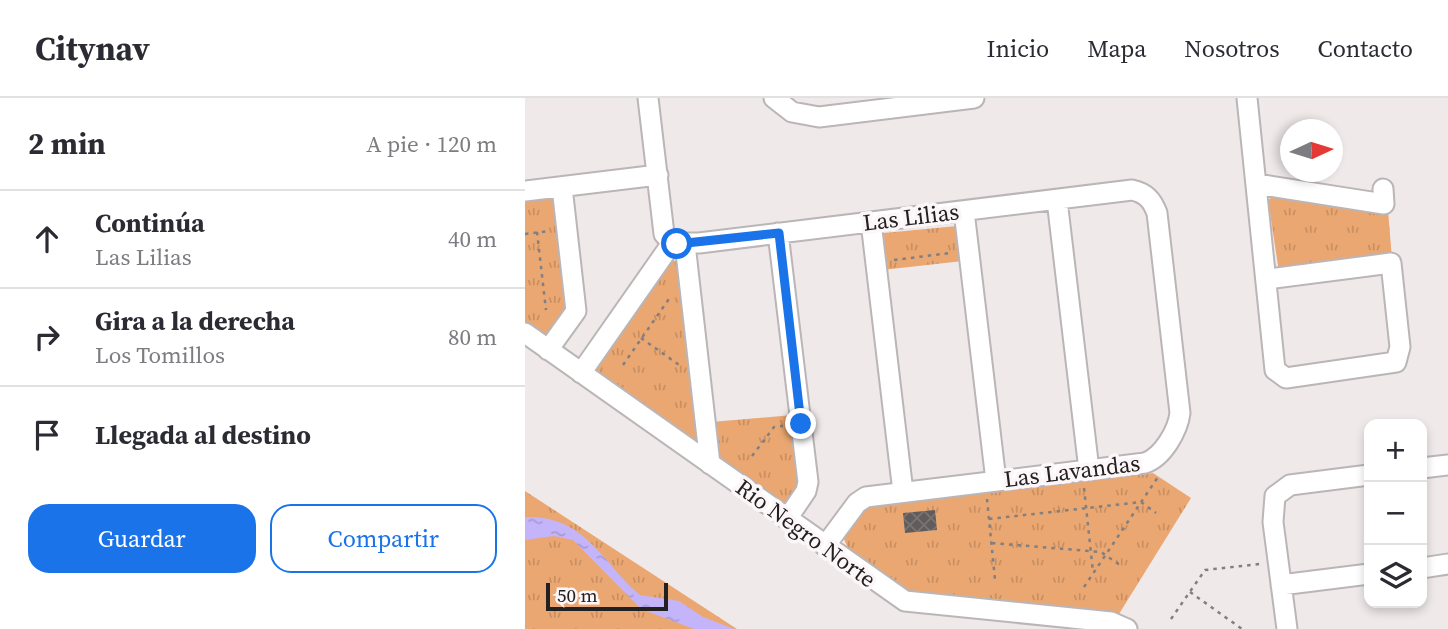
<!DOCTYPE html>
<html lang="es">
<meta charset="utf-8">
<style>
:root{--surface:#fff;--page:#f7f7f7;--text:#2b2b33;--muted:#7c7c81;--line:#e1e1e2;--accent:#1a73e8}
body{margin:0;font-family:"Source Serif 4",serif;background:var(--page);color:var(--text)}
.controls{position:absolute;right:21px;bottom:21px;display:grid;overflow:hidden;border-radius:14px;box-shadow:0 4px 10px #0003}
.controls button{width:63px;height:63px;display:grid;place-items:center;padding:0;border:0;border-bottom:2px solid var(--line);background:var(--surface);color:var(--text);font:35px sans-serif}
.compass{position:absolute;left:755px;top:21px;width:63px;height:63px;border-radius:50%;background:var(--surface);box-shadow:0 4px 10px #0003;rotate:86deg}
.scale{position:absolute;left:21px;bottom:18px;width:122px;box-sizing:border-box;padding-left:7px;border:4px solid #222021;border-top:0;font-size:19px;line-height:24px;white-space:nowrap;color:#222021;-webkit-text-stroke:5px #fcf6f8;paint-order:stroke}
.stop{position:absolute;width:21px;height:21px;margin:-16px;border:5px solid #1a73e8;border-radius:50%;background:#fff}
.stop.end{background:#1a73e8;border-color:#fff;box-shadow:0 2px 7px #0008}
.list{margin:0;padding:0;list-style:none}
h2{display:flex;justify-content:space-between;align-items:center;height:91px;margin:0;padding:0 28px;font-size:30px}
h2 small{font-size:23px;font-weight:400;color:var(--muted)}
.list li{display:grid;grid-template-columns:46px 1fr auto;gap:21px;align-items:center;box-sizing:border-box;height:98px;padding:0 28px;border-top:2px solid var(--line)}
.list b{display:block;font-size:26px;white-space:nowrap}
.list p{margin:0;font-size:23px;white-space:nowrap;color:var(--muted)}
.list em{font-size:23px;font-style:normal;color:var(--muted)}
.actions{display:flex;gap:14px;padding:21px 28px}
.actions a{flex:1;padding:16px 0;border:2px solid var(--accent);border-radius:21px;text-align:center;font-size:24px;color:var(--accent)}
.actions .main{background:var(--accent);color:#fff}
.icon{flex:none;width:38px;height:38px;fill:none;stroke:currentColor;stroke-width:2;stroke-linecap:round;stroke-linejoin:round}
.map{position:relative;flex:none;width:923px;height:531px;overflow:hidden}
header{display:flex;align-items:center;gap:42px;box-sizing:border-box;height:98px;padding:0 35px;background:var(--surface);border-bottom:2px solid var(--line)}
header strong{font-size:33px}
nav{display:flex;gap:38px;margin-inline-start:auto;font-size:24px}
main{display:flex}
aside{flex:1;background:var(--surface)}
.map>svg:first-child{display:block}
.grass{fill:url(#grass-tufts)}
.water{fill:url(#water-ripples)}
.building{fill:url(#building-cross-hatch)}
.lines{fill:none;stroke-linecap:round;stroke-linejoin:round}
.minor-casing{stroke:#bbb5b7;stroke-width:23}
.path{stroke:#837f80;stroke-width:2.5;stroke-dasharray:3.5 5;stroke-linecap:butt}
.minor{stroke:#fff;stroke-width:19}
.route{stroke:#1a73e8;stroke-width:9}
.labels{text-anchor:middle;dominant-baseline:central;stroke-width:7;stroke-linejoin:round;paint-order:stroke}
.street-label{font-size:23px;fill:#222021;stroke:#fcf6f8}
</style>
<header>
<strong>Citynav</strong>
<nav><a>Inicio</a><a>Mapa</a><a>Nosotros</a><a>Contacto</a></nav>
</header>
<main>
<aside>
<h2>2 min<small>A pie · 120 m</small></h2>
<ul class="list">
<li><svg class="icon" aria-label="ahead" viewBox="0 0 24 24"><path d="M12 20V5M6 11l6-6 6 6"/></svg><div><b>Continúa</b><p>Las Lilias</p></div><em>40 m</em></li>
<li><svg class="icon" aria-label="right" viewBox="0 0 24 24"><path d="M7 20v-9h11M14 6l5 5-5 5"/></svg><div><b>Gira a la derecha</b><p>Los Tomillos</p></div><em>80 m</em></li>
<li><svg class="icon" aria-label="arrive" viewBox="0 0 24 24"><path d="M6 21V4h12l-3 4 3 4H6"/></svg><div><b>Llegada al destino</b></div></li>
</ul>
<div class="actions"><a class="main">Guardar</a><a>Compartir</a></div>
</aside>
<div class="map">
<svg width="923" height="531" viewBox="0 0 923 531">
<defs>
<pattern id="grass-tufts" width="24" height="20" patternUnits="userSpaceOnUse" patternTransform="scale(1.75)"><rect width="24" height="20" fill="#eba771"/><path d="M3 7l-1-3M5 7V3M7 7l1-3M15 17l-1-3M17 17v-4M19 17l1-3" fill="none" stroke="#c98f62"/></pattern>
<pattern id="water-ripples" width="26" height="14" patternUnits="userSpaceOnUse" patternTransform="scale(1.75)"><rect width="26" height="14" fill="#c4b4fa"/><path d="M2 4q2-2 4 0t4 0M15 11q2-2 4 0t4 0" fill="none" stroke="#a89ad6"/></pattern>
<pattern id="building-cross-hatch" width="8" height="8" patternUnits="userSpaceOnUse" patternTransform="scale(1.75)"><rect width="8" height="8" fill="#615c5b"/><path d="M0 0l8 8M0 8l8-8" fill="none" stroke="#787473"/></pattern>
</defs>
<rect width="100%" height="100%" fill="#efe9ea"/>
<path class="grass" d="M753,95L863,112L867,161L754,174L743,102Z
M28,96L32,99L45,216L30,236L18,238L0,224V99Z
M432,128L438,163L357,172L355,139L359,135Z
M147,162L153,164L176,344L171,346L70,273Z
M268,317L276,388L259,408L197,366L187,350L186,324Z
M628,375L666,400L594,516L383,496L324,453L319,441L337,413L345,409Z
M0,393L212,531H0Z"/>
<path class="water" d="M0,419C61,417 77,465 115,497L154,503L178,519L209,531H169L116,511L48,442L29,438L0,442Z"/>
<path class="building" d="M410,412L412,432L380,435L378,415Z"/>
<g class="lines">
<defs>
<path id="minor" d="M123,0L139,136L147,145
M249,0L267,14L294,19L449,0
M722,0L750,272L761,280L871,264L875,249L866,165L743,181
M732,86L859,106L858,91
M0,93L133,77
M532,102L564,372
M439,113L471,383
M346,124L378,394
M253,135L283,384L281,393L262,421
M147,145H174L607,92C621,95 627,102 632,115L655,315C653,332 638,359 620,365L341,399L332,405L300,448
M160,146L185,366
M0,235L380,503L586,524L602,531
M23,252L51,213L37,89
M56,275L147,145
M897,370L923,367
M897,470L923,466
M756,487L844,476
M762,531L748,424L750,398L765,387L844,377"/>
</defs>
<use href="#minor" class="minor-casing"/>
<path class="path" d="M12,134L21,212
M0,136L24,133
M369,162L425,155
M116,240L157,269
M98,267L146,198
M227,358L249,329L258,328
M559,390L568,474
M462,401L470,482
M464,421L616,404L631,415
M467,445L576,454L595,467
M559,489L633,379
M665,494L717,531
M646,521L680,472L735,466"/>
<use href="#minor" class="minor"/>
</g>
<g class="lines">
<path class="route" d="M152,146L254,135L276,326"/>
</g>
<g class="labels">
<g class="street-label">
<text transform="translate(386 119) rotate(-7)">Las Lilias</text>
<text transform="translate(547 373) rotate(-7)">Las Lavandas</text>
<text transform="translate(281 435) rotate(36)">Rio Negro Norte</text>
</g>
</g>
</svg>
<div class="controls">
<button>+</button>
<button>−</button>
<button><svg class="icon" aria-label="layers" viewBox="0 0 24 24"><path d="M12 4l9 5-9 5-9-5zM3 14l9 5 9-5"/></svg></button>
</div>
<svg class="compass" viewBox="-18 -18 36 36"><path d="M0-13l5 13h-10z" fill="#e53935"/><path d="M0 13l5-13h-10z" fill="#7c7c81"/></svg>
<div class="scale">50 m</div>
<div class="stop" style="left:152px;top:146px"></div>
<div class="stop end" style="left:276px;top:326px"></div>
</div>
</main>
